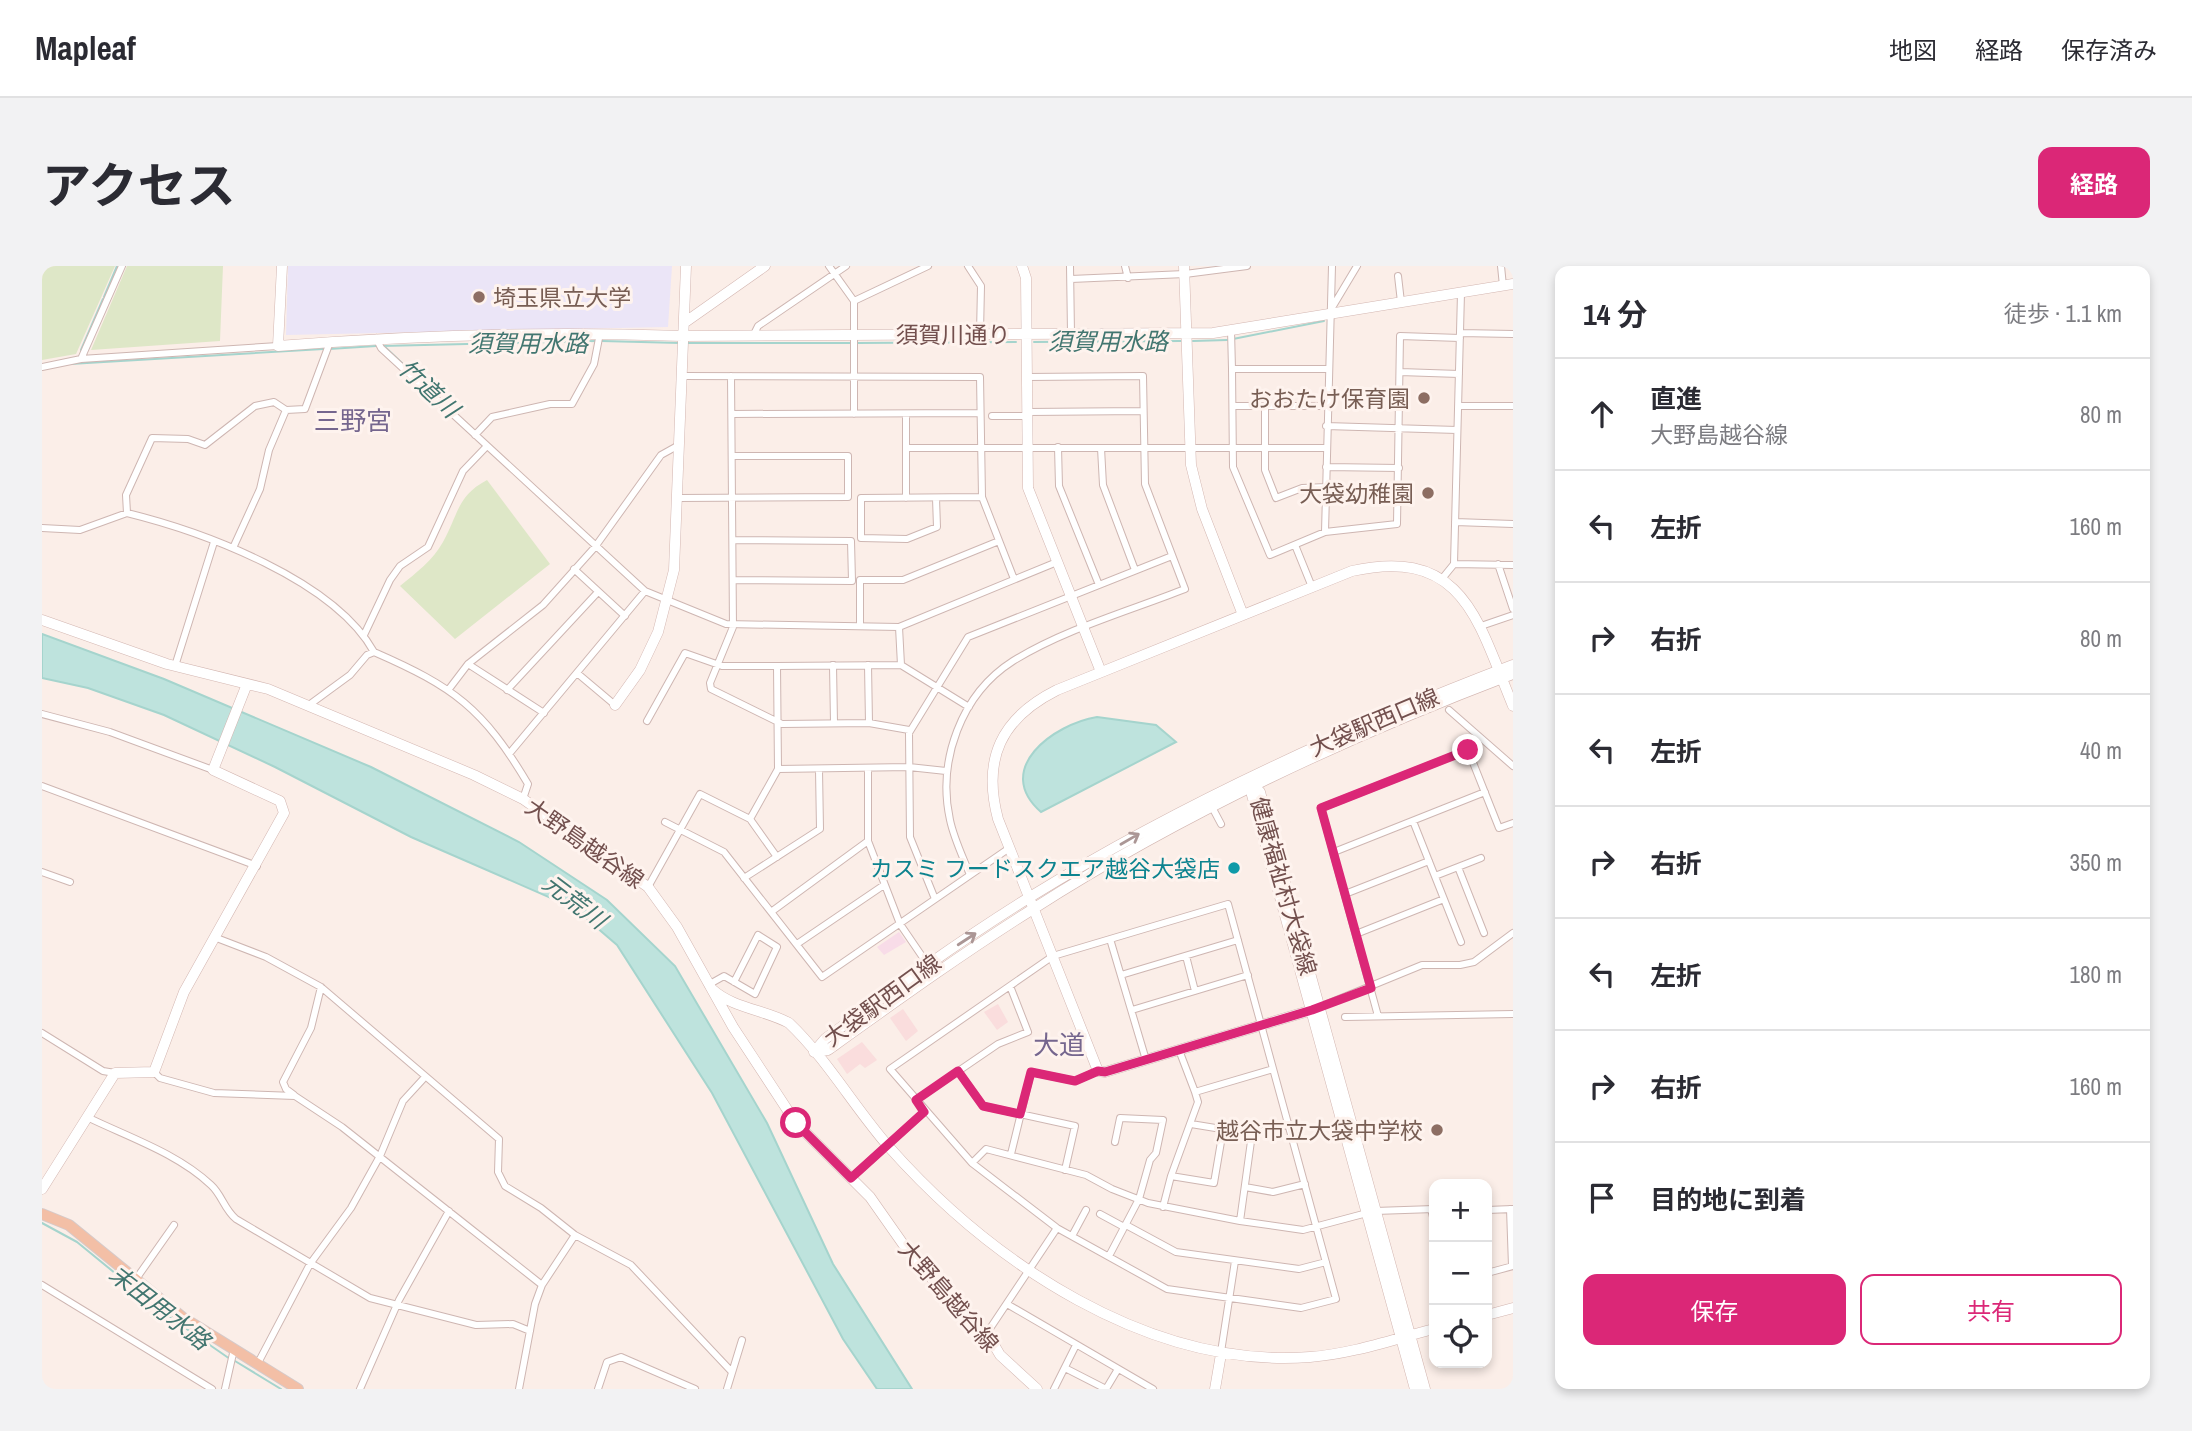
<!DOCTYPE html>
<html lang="ja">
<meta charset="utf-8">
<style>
:root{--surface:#fff;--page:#f2f2f3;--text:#2b2b33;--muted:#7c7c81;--line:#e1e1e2;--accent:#db2777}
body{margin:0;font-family:"Archivo Narrow","Noto Sans JP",sans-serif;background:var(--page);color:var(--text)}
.controls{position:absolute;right:21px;bottom:21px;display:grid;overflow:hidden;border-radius:14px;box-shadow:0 4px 10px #0003}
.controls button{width:63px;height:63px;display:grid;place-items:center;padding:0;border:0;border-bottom:2px solid var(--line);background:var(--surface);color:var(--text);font:35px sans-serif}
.stop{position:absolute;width:21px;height:21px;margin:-16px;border:5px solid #db2777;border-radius:50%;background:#fff}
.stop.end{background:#db2777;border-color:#fff;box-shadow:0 2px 7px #0008}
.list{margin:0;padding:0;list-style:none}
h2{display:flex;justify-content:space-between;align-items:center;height:91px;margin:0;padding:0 28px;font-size:30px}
h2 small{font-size:23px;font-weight:400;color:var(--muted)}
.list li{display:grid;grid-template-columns:46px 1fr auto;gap:21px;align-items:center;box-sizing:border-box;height:112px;padding:0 28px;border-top:2px solid var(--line)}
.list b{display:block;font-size:26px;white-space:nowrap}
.list p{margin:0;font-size:23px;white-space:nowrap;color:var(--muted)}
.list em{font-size:23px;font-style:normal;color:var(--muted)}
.actions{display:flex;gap:14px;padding:21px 28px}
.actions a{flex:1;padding:16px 0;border:2px solid var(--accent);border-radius:14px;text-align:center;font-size:24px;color:var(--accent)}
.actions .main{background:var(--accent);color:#fff}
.icon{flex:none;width:38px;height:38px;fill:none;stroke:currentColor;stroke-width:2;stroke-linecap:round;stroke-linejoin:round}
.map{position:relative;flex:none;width:1471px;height:1123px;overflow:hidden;border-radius:14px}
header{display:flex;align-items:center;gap:42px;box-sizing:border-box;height:98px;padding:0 35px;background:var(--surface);border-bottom:2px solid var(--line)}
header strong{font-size:33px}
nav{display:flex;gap:38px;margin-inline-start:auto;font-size:24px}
.intro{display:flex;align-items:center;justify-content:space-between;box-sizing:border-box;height:168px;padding:0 42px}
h1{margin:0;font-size:49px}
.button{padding:18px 32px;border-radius:14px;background:var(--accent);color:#fff;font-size:24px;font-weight:700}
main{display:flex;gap:42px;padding:0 42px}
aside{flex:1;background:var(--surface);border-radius:14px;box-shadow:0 4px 10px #0003}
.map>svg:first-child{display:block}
.commercial{fill:#fadddd}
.education{fill:#ebe5f7}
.medical{fill:#f8dce8}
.green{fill:#dee7c7}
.water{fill:#bee3dd;stroke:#a5d4cd;stroke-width:2}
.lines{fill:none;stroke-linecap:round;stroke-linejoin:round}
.stream{stroke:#a5d4cd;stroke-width:2}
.street-casing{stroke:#ceb6b2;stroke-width:8}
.secondary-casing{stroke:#d3b6b1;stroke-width:11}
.primary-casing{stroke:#d5caca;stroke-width:12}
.street{stroke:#fff;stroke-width:6}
.secondary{stroke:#fff;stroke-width:10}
.primary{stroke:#f3bfa6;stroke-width:10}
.oneway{stroke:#ab9695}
.route{stroke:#db2777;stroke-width:9}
.education-dot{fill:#8d6e63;stroke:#fef3ee;stroke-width:2.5}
.culture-dot{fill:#0f9aa8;stroke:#fef3ee;stroke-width:2.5}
.labels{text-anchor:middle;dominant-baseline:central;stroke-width:6;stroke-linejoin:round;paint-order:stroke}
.education-label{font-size:23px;fill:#785e54;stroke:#fef3ee;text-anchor:end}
.street-label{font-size:23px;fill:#73504e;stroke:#fef3ee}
.culture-label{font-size:23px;fill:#0d838f;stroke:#fef3ee;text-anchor:end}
.water-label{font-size:24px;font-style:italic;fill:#427670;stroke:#fef3ee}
.quarter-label{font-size:26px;fill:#75668e;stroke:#fef3ee}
</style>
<header>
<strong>Mapleaf</strong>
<nav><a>地図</a><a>経路</a><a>保存済み</a></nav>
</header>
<div class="intro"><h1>アクセス</h1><a class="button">経路</a></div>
<main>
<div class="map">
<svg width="1471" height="1123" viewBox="0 0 1471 1123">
<rect width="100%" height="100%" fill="#fbeee8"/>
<path class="commercial" d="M956,738L966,756L955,764L942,746Z
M861,743L876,765L864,775L848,752Z
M820,776L835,794L823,802L818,798L805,808L795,793Z"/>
<path class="education" d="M246,0H630L626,61L244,69Z"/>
<path class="medical" d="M857,666L864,676L842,689L835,681Z"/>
<path class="green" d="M0,0H73L34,88L0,94Z
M85,0H181L178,75L49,84Z
M445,214L508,298L413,373L358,320C374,307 391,294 401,276C417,247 415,230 445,214Z"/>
<path class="water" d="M0,368L122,413L329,501L477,576L565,634L633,700L725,857L791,998L870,1123H835L801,1073L670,827L575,679L532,642L369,571L233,501L122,449L46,422L0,412Z
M1055,451L1114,459L1134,476L999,546C950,503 1012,458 1055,451Z"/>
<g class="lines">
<path class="stream" d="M62,31L75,0
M1191,73L1282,55
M560,75L638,77
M1151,75L1185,74
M992,76L1139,75
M644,77H810
M815,77L974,76
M339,80L554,75
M343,81L395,130
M287,83L334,80
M39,84L61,33
M28,98L281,83
M0,957L35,976L123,1048L188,1093
M193,1095L239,1123"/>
<defs>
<path id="street" d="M787,0L812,35V148
M926,0L939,20L938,67
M1028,0L1029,67
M1083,0L1086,12
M1459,0L1461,20
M1356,10L1359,36
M1029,13L1143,8L1205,0
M812,35L886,0
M1291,40L1315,0
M1189,64L1190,103
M1418,67L1471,68
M712,68L716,60L804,0
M334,72L339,82L603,325L684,358L857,361L1015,296
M39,93L80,0
M0,101L39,93L236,80
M1286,103H1190L1191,201L1228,289L1283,266L1355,258L1358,70L1418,72
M1358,106L1417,108
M640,110L938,111L940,231L972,313
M689,110L691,361L668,417L669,423L740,458L827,457L867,464
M1191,140H1285
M1223,140V204L1234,232L1260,222L1284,221
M1416,140H1471
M244,144L232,136L213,140L163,179L146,173L110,172L84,229L85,247C162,266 292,314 332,386
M986,146L1101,145
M690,148L938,147
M864,148V232
M950,150H986
M1284,160L1415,164
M433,169L450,151L508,138H530L552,98L558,67
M1016,181L1017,220L1057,319
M864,182H1284
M1059,182L1061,219L1093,304
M1284,201L1357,202
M636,232L806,231V190H690
M894,232L895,261L865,273L819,272V232L940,231
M1413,256L1471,258
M0,262L38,264L85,247
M1283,266L1290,0
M1253,279L1270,321
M191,282L218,223L227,184L244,144L263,143L288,76
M1412,298L1471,299
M1456,298L1471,343
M532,303L583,350
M691,314L810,315L809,275L691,274
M1399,314L1412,298L1419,27
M818,360V314H861L957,275
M1439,360L1471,349
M857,361L859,399
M322,369L348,314L358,300L386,281L421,205L445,180
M426,398L502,447
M791,399L792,457
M826,399L827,457
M133,400L172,276
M535,407L573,439
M407,423L426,398L501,339L553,281L619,189L637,179
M465,424L556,326
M267,439L308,409L325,389L332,386C412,421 441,442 486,518L481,533
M1407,444L1471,500
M0,448L68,466L171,504
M605,455L643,387L680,400H735
M467,488L603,325
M826,502V575L858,658L886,699
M904,505L867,501L736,503L735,400L859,399L927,441
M0,520L215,600
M1170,541L1179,558
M708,553L736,503
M1371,555L1419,676
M623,556L682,586L780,711L966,583
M1292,586L1443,526
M1416,601L1442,667
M0,606L28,616
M928,609C921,591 912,573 908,554C895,495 919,428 971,395C1023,363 1087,345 1143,323L1103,218L1101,110L985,111
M1393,610L1439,592
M702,612L778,563L777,504
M606,621L658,528L708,553L735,591
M1303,628L1387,595
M893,633L868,571L867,467L926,371L1130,290
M1186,638L1294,1033L1259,1042L1125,1023L1015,962L930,897L848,803L1011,690Z
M729,646L826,575
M1314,668L1402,633
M172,671L224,691L279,721L457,873L456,906L463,920L499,942L533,969L589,999L689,1105
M1068,673L1104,794
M755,678L842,619
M1144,690L1153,725
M1079,709L1196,674
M666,719L682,710L713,728L735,681L716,669L692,716
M1275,742L1380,699H1418L1432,696L1471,667
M1090,744L1206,709
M1336,750L1279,542L1426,484L1457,562L1471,557
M1303,751L1471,748
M0,767L61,805L73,807
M1137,784L1153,826L1231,803
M916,805L941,840L1033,860L1023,904
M112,806L118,812L172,827L253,830L300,861L500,1019
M252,829L244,823L241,816L269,762L279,721
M874,834L956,778L986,766L968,720
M45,851C86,871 135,887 169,919C180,929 182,943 194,953L328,1032L434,1059L471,1058L488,1065
M1149,858L1210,868L1247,858
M969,888L989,806L1033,815L1056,805
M930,897L944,883L1044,909L1070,923L1106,937L1198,955L1261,964L1325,947
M1129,910L1172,917L1181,864
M809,912L882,846
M1203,921L1231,926L1263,918
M1121,941L1129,910L1156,836L1153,826
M1389,943L1392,955
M1468,943L1470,1000
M1445,944L1471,943
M1333,945L1392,943
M1058,948L1082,961
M1198,955L1210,868
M1084,959L1134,986L1257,1003L1284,996
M1030,970L1044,944
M1067,990L1097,933L1108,894L1114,887L1121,854L1078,852L1073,876
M1445,1007L1471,1000
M94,1013L132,959
M0,1019L170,1123
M965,1038L1111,1123
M945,1067L1015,962
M1179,1086L1193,995
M216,1097L268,998L309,942L338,890L361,835L383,811
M1023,1102L1064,1123
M183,1123L192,1083
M318,1123L357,1034L407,945
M477,1123L493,1038L500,1019L533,969
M556,1123L565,1096L579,1091L653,1123
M685,1123L700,1074
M1012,1123L1034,1079
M1064,1123L1076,1103"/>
<path id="secondary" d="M240,0L236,80C371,69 506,65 641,70L1171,67L1471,18
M980,0L984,12L986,222L1059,406
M1142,0L1149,199L1160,243L1201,349
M642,57L723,0
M0,354L125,398L226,423L432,509L481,533L606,621L635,661L691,761L754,857L828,931L861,978L917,1045L945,1067L958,1089L995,1123
M573,439L598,404L616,366L632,304L644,0
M1211,517L1210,529L1373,1123
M1212,520L1218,526L1383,1123
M671,724C691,742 723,744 747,757C785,793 812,841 847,881C950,997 1107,1103 1268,1091C1310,1088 1352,1073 1392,1063
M1270,744L1063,806L1056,805L956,553C940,493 959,452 1015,424L1310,305C1422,280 1436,356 1471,440
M772,786L783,773C850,724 917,675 988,631C1141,537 1303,463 1471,399
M772,786L786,784C853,736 921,687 991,643C1141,547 1305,471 1471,408
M0,923L73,807L112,806L142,726L242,547L238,535L171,504L205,418
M1445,1049L1471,1042
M1173,1123L1179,1088"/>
<path id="primary" d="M0,948L27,959L140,1051L256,1123"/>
</defs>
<use href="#street" class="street-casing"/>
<use href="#secondary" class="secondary-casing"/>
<use href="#primary" class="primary-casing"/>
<use href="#street" class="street"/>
<use href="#secondary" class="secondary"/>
<use href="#primary" class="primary"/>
</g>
<defs><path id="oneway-shaft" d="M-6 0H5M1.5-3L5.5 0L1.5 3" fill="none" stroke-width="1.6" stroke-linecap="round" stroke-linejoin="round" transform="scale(1.75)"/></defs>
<g class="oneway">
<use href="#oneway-shaft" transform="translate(1088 573) rotate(-30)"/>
<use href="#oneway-shaft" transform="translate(925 673) rotate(-33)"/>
</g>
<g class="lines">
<path class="route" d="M754,857L809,912L882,846L874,834L916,805L941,840L978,848L989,806L1033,815L1056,805L1063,806L1270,744L1329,722L1279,542L1426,484"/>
</g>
<g class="education-dot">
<circle cx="437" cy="31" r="7"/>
<circle cx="1382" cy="132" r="7"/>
<circle cx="1386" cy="227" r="7"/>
<circle cx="1395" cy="864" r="7"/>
</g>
<circle class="culture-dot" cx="1192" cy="602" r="7"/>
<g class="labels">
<g class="education-label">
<text x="451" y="31" text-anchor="start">埼玉県立大学</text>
<text x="1368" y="132">おおたけ保育園</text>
<text x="1372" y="227">大袋幼稚園</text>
<text x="1381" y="864">越谷市立大袋中学校</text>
</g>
<g class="street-label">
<text x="911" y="68">須賀川通り</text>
<text transform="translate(1332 456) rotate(-23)">大袋駅西口線</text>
<text transform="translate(543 577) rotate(35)">大野島越谷線</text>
<text transform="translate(1242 620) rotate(74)">健康福祉村大袋線</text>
<text transform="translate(840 734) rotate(-36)">大袋駅西口線</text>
<text transform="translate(907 1030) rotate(49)">大野島越谷線</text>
</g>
<g class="culture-label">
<text x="1178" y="602">カスミ フードスクエア越谷大袋店</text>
</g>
<g class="water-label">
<text x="1066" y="75">須賀用水路</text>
<text x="486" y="77">須賀用水路</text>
<text transform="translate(387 122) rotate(43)">竹道川</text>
<text transform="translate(533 635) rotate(37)">元荒川</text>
<text transform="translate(118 1041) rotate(38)">末田用水路</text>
</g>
<g class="quarter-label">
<text x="311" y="154">三野宮</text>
<text x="1017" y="778">大道</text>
</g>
</g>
</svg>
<div class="controls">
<button>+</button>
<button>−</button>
<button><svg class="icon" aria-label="locate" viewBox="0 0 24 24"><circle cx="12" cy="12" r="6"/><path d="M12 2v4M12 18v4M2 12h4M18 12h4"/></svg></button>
</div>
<div class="stop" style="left:754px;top:857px"></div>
<div class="stop end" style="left:1426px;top:484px"></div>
</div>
<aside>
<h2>14 分<small>徒歩 · 1.1 km</small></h2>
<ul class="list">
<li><svg class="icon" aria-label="ahead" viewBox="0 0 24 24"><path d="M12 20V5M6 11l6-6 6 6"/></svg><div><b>直進</b><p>大野島越谷線</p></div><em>80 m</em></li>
<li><svg class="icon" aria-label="left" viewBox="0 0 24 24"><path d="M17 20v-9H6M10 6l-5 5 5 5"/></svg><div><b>左折</b></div><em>160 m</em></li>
<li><svg class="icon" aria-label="right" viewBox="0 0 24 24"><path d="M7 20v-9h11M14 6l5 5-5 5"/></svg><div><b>右折</b></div><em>80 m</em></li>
<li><svg class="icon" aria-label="left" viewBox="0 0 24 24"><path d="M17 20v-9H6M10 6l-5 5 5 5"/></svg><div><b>左折</b></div><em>40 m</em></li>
<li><svg class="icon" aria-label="right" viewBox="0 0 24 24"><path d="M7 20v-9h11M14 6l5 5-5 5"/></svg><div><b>右折</b></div><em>350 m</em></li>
<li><svg class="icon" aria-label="left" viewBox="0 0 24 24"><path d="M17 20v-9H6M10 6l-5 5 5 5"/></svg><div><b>左折</b></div><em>180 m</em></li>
<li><svg class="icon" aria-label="right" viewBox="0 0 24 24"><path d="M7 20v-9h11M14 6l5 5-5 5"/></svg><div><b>右折</b></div><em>160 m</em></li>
<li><svg class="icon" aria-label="arrive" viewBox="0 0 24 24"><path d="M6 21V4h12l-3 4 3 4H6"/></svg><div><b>目的地に到着</b></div></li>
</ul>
<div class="actions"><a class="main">保存</a><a>共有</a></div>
</aside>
</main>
